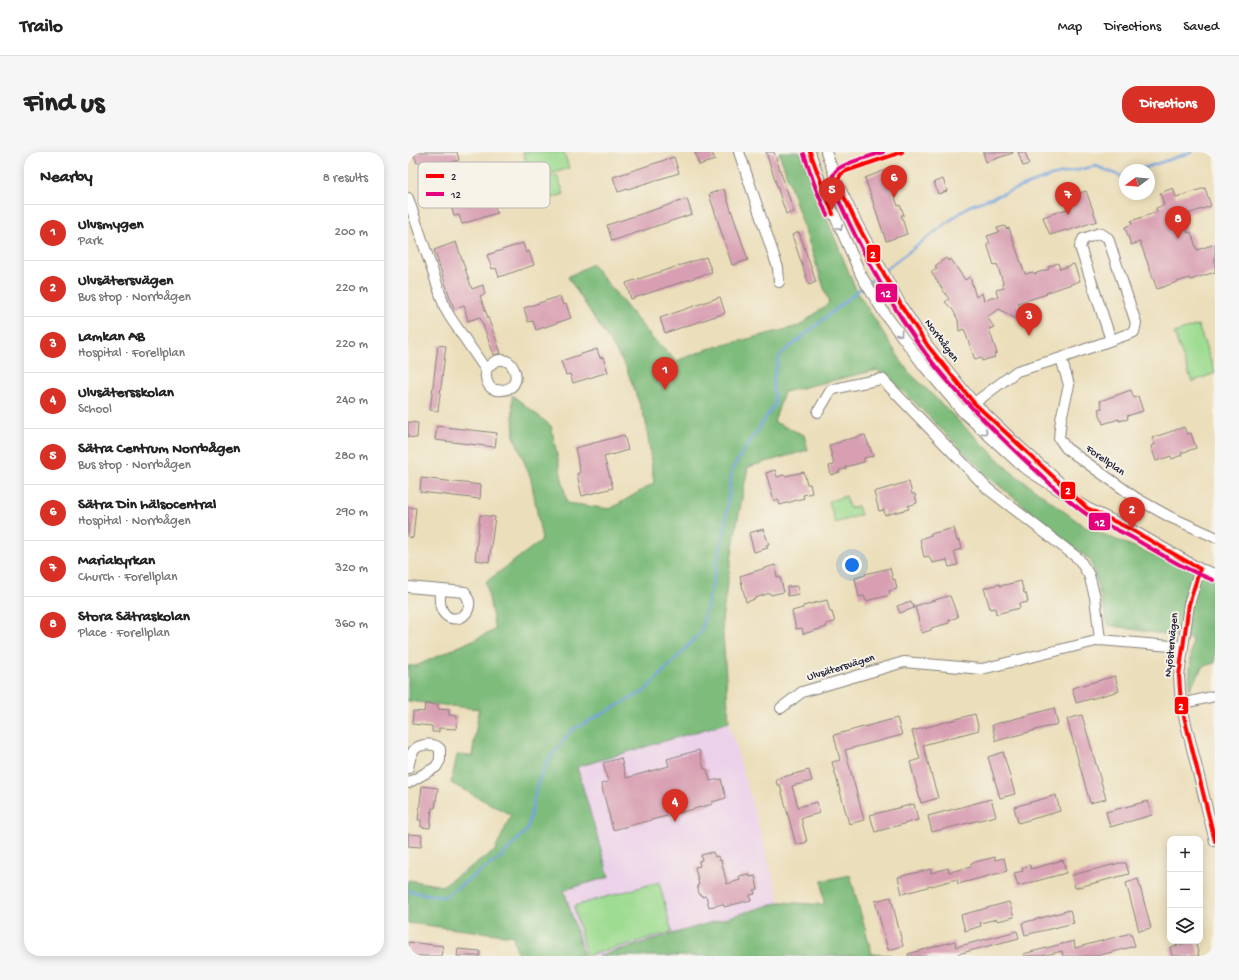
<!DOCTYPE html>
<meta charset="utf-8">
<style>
:root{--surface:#fff;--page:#f6f6f6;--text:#222;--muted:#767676;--line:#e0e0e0;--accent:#d93025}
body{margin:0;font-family:"Gochi Hand",sans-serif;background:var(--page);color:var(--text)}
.controls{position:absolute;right:12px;bottom:12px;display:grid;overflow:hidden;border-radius:8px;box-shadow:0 2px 10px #0003}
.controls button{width:36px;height:36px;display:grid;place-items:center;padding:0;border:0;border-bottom:1px solid var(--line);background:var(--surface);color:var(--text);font:20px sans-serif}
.compass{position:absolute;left:711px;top:12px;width:36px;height:36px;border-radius:50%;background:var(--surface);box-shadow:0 2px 10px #0003;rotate:254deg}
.you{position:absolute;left:444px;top:413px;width:14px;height:14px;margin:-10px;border:3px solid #fff;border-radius:50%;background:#1a73e8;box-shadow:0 0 0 6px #1a73e833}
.badge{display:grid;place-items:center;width:26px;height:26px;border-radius:50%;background:var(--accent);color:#fff;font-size:13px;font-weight:700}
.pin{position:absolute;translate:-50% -33px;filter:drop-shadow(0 1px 2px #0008)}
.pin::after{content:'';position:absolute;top:21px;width:14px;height:12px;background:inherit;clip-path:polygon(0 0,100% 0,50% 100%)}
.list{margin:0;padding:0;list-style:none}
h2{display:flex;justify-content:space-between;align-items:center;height:52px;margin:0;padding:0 16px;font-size:17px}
h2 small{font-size:13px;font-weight:400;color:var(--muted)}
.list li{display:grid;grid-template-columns:26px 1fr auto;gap:12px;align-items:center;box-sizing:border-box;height:56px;padding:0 16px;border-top:1px solid var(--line)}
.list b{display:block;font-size:15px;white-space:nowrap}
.list p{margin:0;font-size:13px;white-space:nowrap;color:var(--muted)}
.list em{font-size:13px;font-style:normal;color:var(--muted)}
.icon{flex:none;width:22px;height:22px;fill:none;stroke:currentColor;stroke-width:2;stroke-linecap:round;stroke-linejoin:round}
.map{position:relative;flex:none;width:807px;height:804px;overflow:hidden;border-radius:16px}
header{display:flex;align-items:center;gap:24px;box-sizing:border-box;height:56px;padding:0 20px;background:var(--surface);border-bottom:1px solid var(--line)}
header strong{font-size:19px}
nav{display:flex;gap:22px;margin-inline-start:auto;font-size:14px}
.intro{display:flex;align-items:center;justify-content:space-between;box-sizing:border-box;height:96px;padding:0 24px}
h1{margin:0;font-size:28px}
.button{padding:10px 18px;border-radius:16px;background:var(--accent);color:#fff;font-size:14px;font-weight:700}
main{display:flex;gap:24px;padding:0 24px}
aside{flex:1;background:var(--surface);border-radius:16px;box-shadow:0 2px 10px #0003}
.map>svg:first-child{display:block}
.built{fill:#ecd1ea}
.green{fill:#9edc91;stroke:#607f66}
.forest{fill:#7ebc7b;stroke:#506f5b}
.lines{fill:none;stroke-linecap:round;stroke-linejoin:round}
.stream{stroke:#73a5de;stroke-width:2.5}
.building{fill:#d89fb2}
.minor-casing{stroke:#86807a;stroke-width:12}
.minor{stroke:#fff;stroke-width:10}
.bus-1-casing{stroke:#f7f3e8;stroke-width:7}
.bus-2-casing{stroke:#f7f3e8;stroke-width:7}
.bus-1{stroke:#f00;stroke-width:4}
.bus-2{stroke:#e5007d;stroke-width:4}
.oneway{stroke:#9c9ca7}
.labels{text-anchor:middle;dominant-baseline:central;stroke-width:4;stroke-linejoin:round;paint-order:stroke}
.street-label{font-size:11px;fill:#22223b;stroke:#f7f3e8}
.key{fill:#f7f3e8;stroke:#b7b4b4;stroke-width:1}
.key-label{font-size:11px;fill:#22223b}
.line-badge{stroke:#f7f3e8;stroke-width:1.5}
.badge-label{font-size:11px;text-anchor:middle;font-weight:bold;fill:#fff}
</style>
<header>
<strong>Trailo</strong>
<nav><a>Map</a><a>Directions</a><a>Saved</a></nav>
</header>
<div class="intro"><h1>Find us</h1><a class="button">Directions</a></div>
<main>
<aside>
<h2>Nearby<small>8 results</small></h2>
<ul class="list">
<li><span class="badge">1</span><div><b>Ulvsmygen</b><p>Park</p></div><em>200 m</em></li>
<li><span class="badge">2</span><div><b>Ulvsätersvägen</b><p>Bus stop · Norrbågen</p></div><em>220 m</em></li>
<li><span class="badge">3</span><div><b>Lamkan AB</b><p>Hospital · Forellplan</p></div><em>220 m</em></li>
<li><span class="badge">4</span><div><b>Ulvsätersskolan</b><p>School</p></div><em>240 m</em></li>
<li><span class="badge">5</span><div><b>Sätra Centrum Norrbågen</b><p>Bus stop · Norrbågen</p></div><em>280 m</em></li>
<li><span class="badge">6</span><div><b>Sätra Din hälsocentral</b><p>Hospital · Norrbågen</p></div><em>290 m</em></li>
<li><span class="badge">7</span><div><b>Mariakyrkan</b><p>Church · Forellplan</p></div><em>320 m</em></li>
<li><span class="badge">8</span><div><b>Stora Sätraskolan</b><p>Place · Forellplan</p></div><em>360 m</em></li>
</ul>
</aside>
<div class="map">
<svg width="807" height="804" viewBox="0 0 807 804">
<rect width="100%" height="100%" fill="#f7f3e8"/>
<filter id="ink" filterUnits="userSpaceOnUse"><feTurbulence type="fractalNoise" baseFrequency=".025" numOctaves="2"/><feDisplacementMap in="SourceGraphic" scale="8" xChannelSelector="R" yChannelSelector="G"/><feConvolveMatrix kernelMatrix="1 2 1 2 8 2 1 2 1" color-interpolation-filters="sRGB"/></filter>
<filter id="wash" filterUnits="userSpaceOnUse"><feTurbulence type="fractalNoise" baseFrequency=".012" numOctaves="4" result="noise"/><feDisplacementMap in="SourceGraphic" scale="16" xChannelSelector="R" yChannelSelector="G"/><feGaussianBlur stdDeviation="0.9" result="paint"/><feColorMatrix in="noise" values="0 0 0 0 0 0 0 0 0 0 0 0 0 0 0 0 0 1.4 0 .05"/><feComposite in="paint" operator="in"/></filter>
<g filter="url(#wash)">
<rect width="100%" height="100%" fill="#ebdeba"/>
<path class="built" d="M321,570L372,750L190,804H176L156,738L201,725L169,615Z"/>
<path class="green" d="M115,0H156L161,16L124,28Z
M149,23L156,42L133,50L126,31Z
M790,173L807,221L784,230L766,181Z
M438,344L441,356L450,354L453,363L427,371L421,349Z
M251,730L264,780L178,804L166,754Z"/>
<path class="forest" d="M371,0H393L401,23L448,138L499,218L602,319L677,375L807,428V511L795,514L781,538L784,487L700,473L683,409L583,327L498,242L469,218L376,240L366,270L396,283L400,298L340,315L327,382L314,467L321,570L169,615L201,725L156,738L176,804H110L105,784L0,771V728L34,734L87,699L103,663L43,631L49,603L64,604L71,557L0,549V514H8L87,478L78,430L134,388L123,327L106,284L104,243L143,274L159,351L202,357L246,331L238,270L218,215L160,125L184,112L244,186L268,209L300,197L391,174L421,151Z
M442,723L464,802L482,803V804H190L372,750L416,753L414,729Z"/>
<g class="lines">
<path class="stream" d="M730,18L784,0
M477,118L561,54L643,24L688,14L712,24L717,22
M461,130L473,121
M0,739L36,745L93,705L119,678L130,630L139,610L164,578L237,539L293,480L316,380L324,317L367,252L365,227L372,203L457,133"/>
</g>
<g id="blocks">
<path class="building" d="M5,0H49L51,8L17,19L14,10L9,11Z
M287,0H304L307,8L291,13Z
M358,0H366L386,60L378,62Z
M575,0H605V1L578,10Z
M610,0H617L621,12L615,14Z
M266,5L271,21L210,40L205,25Z
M480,17L486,33L483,34L490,54L492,53L496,63H493L499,82L478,89L457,26Z
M535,27L539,39L530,42L526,30Z
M765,36L768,45L797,36L803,54L774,64L780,81L783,80L789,98L807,92V120L782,128L781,126L749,137L732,90L723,93L717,75L724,72L723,69L749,60L748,56L756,53L752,41Z
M316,37L340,108L324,113L301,42Z
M77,38L80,47L84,46L89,61L54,72L51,63L46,64L42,50Z
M678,39L689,69L659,79L658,78L642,83L637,71L635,65L662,56L659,45Z
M279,47L284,62L204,89L199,73Z
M597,74L598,77L601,76L617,122L625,120L626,122L641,117L640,115L650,111L652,117L666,112L672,129L652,136L638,141L639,142L610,151L617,172L591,157L579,165L586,175L581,177L589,201L586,202L587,205L580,207L574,209L573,206L567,208L556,177L551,179L550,168L545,158L537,150L541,147L523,120L529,117L527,114L538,106L540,109L543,107L557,128L562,125L568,145L574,141L576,149L583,145H590L588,138L596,136L594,131H595L589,112L586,113L579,92L582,91L579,84L591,80L589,76Z
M391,80L408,130L401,133L384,83Z
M48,90L64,137L75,133L77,142L72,144L93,201L86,203L72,165L60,169L56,153L46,157L26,98Z
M115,91L118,101L121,99L126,113L91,125L88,116L84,117L79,103Z
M298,105L304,120L223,147L218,131Z
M152,144L155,153L158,152L163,166L128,178L125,169L120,170L116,156Z
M312,145L317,161L257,181L252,166Z
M30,193L38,194L30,259L22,258Z
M189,197L192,206L195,205L200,220L165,231L162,222L158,223L153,209Z
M723,238L726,246L730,244L735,259L719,264L720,267L711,269V267L695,272L690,257L694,256L692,249Z
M0,270L10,271L9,286L0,285Z
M29,274L89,281L87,295L27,288Z
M776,275L779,282L783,281L788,296L773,301L774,303L764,307L763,304L748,309L743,294L747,293L744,286Z
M216,283L220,298L196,305L205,336L174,344L169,322L172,320L167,296Z
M457,283L465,304L456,306V310L437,315L438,317L431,318L432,320L423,323L421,314L426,313L421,293L433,290V289Z
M367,318L369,325L376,323L377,324L396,320L399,332H402L404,341L395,343L396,346L372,353L370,348L366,349L358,321Z
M13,326L73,333L72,347L12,340Z
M499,330H501L504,342H507L509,351L500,354L501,357L477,363L476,358L471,359L466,340Z
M0,355L8,356L5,386L0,385Z
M72,363L87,365L81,410L67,408Z
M546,376L549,389L552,388L554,397L546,399L550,413L541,415L539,408L524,411L521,404L516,405L512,387L523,383L522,382Z
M355,377L361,392L358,393L360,396L346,400L341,381Z
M367,413L369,425H372L376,440L363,443L362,441L347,446V447L338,450L332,424Z
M482,416L485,428L487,427L489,437L481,439L482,443L458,449L456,444L451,445L447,426L458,423L457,422Z
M613,429L616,441H618L620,450L611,452L612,456L588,462L587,456L582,457L576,436L592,432V434Z
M389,434L391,442L380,444L379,435Z
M540,444H542L550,465L541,468V471L523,476V478L514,481L507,454Z
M419,448L422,460H424L427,470L418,472L419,475L395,482L394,476L388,477L384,459L395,456V454Z
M503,449L506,456L492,461L489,454Z
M707,524L711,539L668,551L664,536Z
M17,552L30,553V557L41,558V563L49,564L48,577L31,576V580H24V574L4,572L5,559L16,560Z
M646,556L650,572L588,589L584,573Z
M567,562L571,578L515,593L530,646L513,651L502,610L512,607L504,579Z
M674,563L698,647L682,651L659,567Z
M489,566L494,583L437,598L456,668L441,672L424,610L432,608L426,583Z
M291,598L296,617H299L302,629L313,627L318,646L304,650L305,652L205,678L193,632L200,630L195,611L213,606L218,626L261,614L259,607Z
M595,600L607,642L592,646L580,605Z
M401,618L404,629L384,634L390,655L409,650L412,661L393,666L399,690L388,693L372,633H369L368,627Z
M14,634L30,636L27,656H24L22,676L13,675V668H10Z
M648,643L652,659L610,671L606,655Z
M583,647L588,664L524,680L520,664Z
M740,649L744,663L702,675L698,660Z
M506,652L510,668L467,680L462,663Z
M0,682L14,683L13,695L0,694Z
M305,700L307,705L310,704L312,709L313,708L319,732L332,728L331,724L341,722L342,725L347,724L350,737L346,738L347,742L342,743L343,748L316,755L315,752L301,755L298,744L294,745V743H292L291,741L289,733H291L287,715L292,714L291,709L294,708L293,703Z
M587,705V708L596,706L599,719L550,732L549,727L494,742L490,725L523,717V721L540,716L541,720L563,715V711Z
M655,708L658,721L610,734L606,721L615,719L614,716L622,713L623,717Z
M712,711H718L721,722L667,736L664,723Z
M730,727L743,776L731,779L718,731Z
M483,745L495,794L480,798L467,749Z
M601,750L606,765L590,769L589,767L572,771L573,774L557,779L553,763Z
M662,758L666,771L617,783L614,771Z
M609,779L611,786L550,802V804H500V802L547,789L548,795Z
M723,781L727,794L689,804H655L654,799L634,804H616L615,802L666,789L667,796Z
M787,789L791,804H764L762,795Z
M0,790L35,794L33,804H0Z
M50,797L72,799V804H49Z"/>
</g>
</g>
<g filter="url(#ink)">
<use href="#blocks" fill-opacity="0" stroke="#86807a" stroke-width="1"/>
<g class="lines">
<defs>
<path id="minor" d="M331,0L370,116L371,130
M402,0L414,35L454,125L477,162L516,214L555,260L615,315L679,356L724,378L792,417L807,422
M418,0L429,30L447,68L494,155L520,194L566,251L611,294L660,338
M0,46L37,156L42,165L78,218C77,230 81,240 94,238C123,236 100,187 78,218
M653,206L661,233L653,267L651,286L658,296L728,346L762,365L807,385
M561,255L609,219L653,206L726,180L728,171L700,86L692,81L675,87L672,95L703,188
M410,260L423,238L443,233L474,227L580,337L671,407L681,423L687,445L692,488
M792,417L781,452L771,524L773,552L807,689
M0,435L57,440C58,443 60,447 61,449C63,467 41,473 34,458C31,452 32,445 32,439
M773,552L807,544
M373,556L394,540L496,510L574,517L692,488L775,495
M0,616C1,611 2,603 6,598C11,592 26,590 32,597V608L28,615L0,631"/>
</defs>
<use href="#minor" class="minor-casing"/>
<use href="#minor" class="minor"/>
<defs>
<path id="bus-1" d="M402,0L425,62
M494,0L438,19L433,22L429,30L447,68L494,155L520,194L566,251L679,356L724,378L792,417
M792,417L781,452L771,524L773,552L807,689"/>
<path id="bus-2" d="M475,0C464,4 438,10 430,17C426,20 423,27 423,31C450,93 486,162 528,215C556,250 589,282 622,313C640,329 657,347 677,361C691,371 709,377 725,386C751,401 776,417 805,428
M396,2L408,37L419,63"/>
</defs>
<use href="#bus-1" class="bus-1-casing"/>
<use href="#bus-2" class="bus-2-casing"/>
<use href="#bus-1" class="bus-1"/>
<use href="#bus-2" class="bus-2"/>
</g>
<defs><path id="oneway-chevron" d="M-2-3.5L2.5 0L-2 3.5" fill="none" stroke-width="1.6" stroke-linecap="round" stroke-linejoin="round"/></defs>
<g class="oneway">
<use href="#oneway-chevron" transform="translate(432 76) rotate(65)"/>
<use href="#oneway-chevron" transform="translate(492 182) rotate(54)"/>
<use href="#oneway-chevron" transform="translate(577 280) rotate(43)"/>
</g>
</g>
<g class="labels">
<g class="street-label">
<text transform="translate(533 189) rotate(53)">Norrbågen</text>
<text transform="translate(697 309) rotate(35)">Forellplan</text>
<text transform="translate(764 493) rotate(-84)">Nyöstervägen</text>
<text transform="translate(433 516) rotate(-17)">Ulvsätersvägen</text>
</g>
</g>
<rect x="10" y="10" width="132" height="46" rx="6" class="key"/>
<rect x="18" y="22" width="18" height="4" fill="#f00"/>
<rect x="18" y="40" width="18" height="4" fill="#e5007d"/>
<g class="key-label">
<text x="43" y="28">2</text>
<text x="43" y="46">12</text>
</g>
<g class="line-badge">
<rect x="458" y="92" width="15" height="19" rx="4" fill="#f00"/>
<rect x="467" y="131" width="23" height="20" rx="4" fill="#e5007d"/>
<rect x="652" y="329" width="16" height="19" rx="4" fill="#f00"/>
<rect x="680" y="360" width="23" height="19" rx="4" fill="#e5007d"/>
<rect x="766" y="544" width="15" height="19" rx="4" fill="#f00"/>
</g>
<g class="badge-label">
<text x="465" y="106">2</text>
<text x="478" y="145">12</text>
<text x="660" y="342">2</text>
<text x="692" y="374">12</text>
<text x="773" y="558">2</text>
</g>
</svg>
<div class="controls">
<button>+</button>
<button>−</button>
<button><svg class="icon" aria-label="layers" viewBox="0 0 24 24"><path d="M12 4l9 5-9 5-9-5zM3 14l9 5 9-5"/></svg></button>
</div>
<svg class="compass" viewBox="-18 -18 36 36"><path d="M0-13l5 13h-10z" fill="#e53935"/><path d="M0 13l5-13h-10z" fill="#767676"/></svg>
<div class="you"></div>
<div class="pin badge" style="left:257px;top:238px">1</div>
<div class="pin badge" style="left:724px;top:378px">2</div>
<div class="pin badge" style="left:621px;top:184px">3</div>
<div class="pin badge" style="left:267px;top:670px">4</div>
<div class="pin badge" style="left:424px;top:58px">5</div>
<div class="pin badge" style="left:486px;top:46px">6</div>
<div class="pin badge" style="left:660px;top:63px">7</div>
<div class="pin badge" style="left:770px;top:87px">8</div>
</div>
</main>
